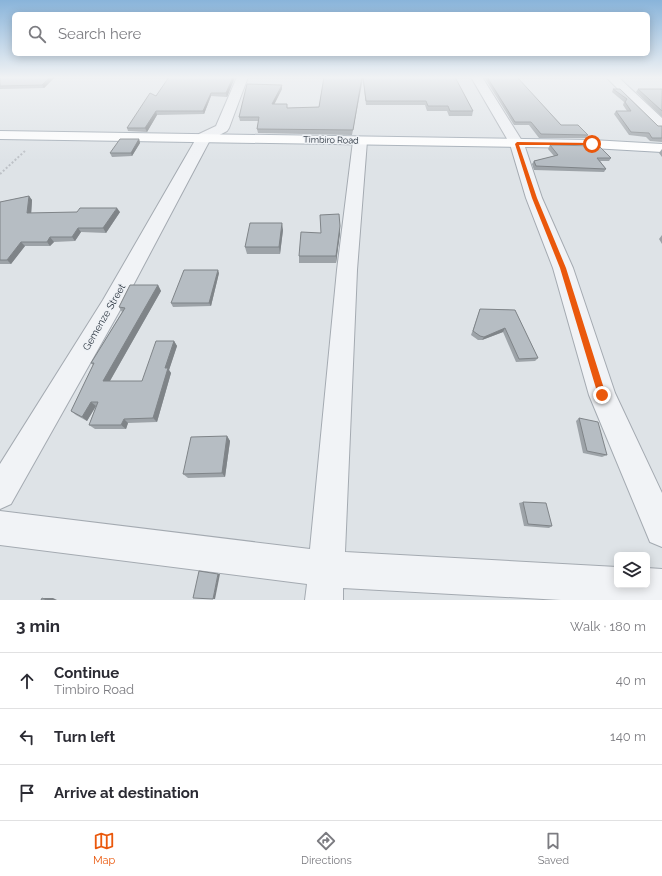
<!DOCTYPE html>
<meta charset="utf-8">
<style>
:root{--surface:#fff;--page:#f7f7f7;--text:#2b2b33;--muted:#7c7c81;--line:#e1e1e2;--accent:#ea580c}
body{margin:0;font-family:Raleway,sans-serif;background:var(--page);color:var(--text)}
.controls{position:absolute;right:12px;bottom:12px;display:grid;overflow:hidden;border-radius:6px;box-shadow:0 2px 10px #0003}
.controls button{width:36px;height:36px;display:grid;place-items:center;padding:0;border:0;border-bottom:1px solid var(--line);background:var(--surface);color:var(--text);font:20px sans-serif}
.stop{position:absolute;width:12px;height:12px;margin:-9px;border:3px solid #ea580c;border-radius:50%;background:#fff}
.stop.end{background:#ea580c;border-color:#fff;box-shadow:0 1px 4px #0008}
.list{margin:0;padding:0;list-style:none}
h2{display:flex;justify-content:space-between;align-items:center;height:52px;margin:0;padding:0 16px;font-size:17px}
h2 small{font-size:13px;font-weight:400;color:var(--muted)}
.list li{display:grid;grid-template-columns:26px 1fr auto;gap:12px;align-items:center;box-sizing:border-box;height:56px;padding:0 16px;border-top:1px solid var(--line)}
.list b{display:block;font-size:15px;white-space:nowrap}
.list p{margin:0;font-size:13px;white-space:nowrap;color:var(--muted)}
.list em{font-size:13px;font-style:normal;color:var(--muted)}
.icon{flex:none;width:22px;height:22px;fill:none;stroke:currentColor;stroke-width:2;stroke-linecap:round;stroke-linejoin:round}
.map{position:relative;flex:none;width:662px;height:600px;overflow:hidden}
.search{position:absolute;background:var(--surface);box-shadow:0 2px 10px #0003;left:12px;right:12px;top:12px;height:44px;display:flex;align-items:center;gap:10px;box-sizing:border-box;padding:0 14px;border-radius:6px;color:var(--muted);font-size:15px}
.sheet{height:220px;background:var(--surface)}
nav{display:flex;justify-content:space-around;align-items:center;box-sizing:border-box;height:56px;border-top:1px solid var(--line);background:var(--surface);font-size:11px;color:var(--muted)}
nav a{display:grid;justify-items:center;gap:2px}
nav .on{color:var(--accent)}
.map>svg:first-child{display:block}
.lines{fill:none;stroke-linecap:round;stroke-linejoin:round}
.minor-casing{stroke:#a4aab1;stroke-width:2}
.major-casing{stroke:#9ea8b2;stroke-width:2}
.path{stroke:#bdc1c6;stroke-width:2;stroke-dasharray:2 2;stroke-linecap:butt}
.minor{fill:#f1f3f6;fill-rule:evenodd}
.major{fill:#fff;fill-rule:evenodd}
.wall{fill:#9da3a8}
.shaded-wall{fill:#7f8488}
.building{fill:#b6bdc3;stroke:#7f8488}
.route{fill:#ea580c}
.labels{text-anchor:middle;dominant-baseline:central;stroke-width:3;stroke-linejoin:round;paint-order:stroke}
.far-street-label{font-size:9px;fill:#28323d;stroke:#eef1f5}
.street-label{font-size:10px;fill:#28323d;stroke:#eef1f5}
</style>
<div class="map">
<svg width="662" height="600" viewBox="0 0 662 600">
<rect width="100%" height="100%" fill="#dee3e7"/>
<g class="lines">
<defs>
<path id="minor" d="M237,77H248L229,128L227,131L210,140L119,312L11,504L0,509V464L103,300L197,137L199,134L216,126Z
M471,77H482L524,144L542,198L573,268L615,393L662,493V547L650,542L589,395L553,268L526,198L510,144Z
M606,77H618L662,118V129L657,128Z
M360,137L365,138L367,141L357,270L345,552L617,567V585H647V568L662,569V600H561L343,588V600H305L307,584L0,545V511L310,549L337,270L353,141L355,138Z"/>
<path id="major" d="M0,131L592,140L662,144V152L592,148L0,139Z"/>
</defs>
<use href="#minor" class="minor-casing"/>
<use href="#major" class="major-casing"/>
<path class="path" d="M0,174L26,150"/>
<use href="#minor" class="minor"/>
<use href="#major" class="major"/>
</g>
<path class="wall" d="M0,77H55L44,88L0,89Z
M169,77H235L227,97L211,96L204,114L157,115L147,132L128,131L127,128L156,96Z
M324,77H455L473,111L472,116H449L447,111H427L425,105H366L363,79L352,135L258,133L257,129L259,121H240L239,117L282,89L274,104H287V108L319,107Z
M484,77H517L561,125L588,135L586,138H539L529,125H514Z
M613,89H620L658,126H662V142L650,141L646,137L629,135L614,114L616,111H627L623,105L624,102L612,92Z
M638,89H662V117L636,92Z
M139,139L140,143L132,156L112,157L110,153Z
M550,145L611,158L609,161H600L606,169L604,172L534,170L532,164L534,161L554,156L548,149Z
M662,149V157L659,153Z
M29,196L32,200L31,213L120,212L106,233L81,232L75,241L54,242L50,246H25L11,264H0V202Z
M283,230L280,254H247L245,247Z
M321,233H340L336,263H299V256Z
M662,235V244L659,239Z
M219,273L211,306L173,307L171,303Z
M158,285L161,291L110,381H142L174,341L177,346L169,370L171,373L157,422L128,423L126,429H95L89,425L96,406L87,421L76,415L71,411L93,365L91,363L122,312L119,307Z
M480,309L515,310L538,358L535,361L516,362L503,332L482,340H478L471,335Z
M579,418L607,455L602,457L583,453L576,421Z
M227,436L230,441L225,477L188,478L183,474Z
M523,502L552,526L549,528L524,526L519,503Z"/>
<path class="shaded-wall" d="M50,77H55L44,88L42,85Z
M233,77H235L227,97L226,93Z
M282,85V89L272,109V104Z
M211,93V96L204,114L203,111Z
M156,111L157,115L147,132L145,128Z
M139,139L140,143L132,156L131,153Z
M29,196L32,200L31,217L27,213Z
M117,208L120,212L106,233L103,228Z
M282,223L283,230L280,254L279,247Z
M340,226V233L336,263V256Z
M78,228L81,232L75,241L72,237Z
M50,237L54,242L50,246L47,242Z
M21,242L25,246L11,264L7,260Z
M218,270L219,273L211,306L209,303Z
M158,285L161,291L107,386L103,381Z
M505,328L503,332L482,340L484,337Z
M174,341L177,346L169,370L171,373L157,422L153,418L165,368Z
M91,402L96,406L87,421L82,417Z
M124,419L128,423L126,429L121,425Z
M227,436L230,441L225,477L222,473Z
M218,574H220L215,599H213Z
M42,598H53L57,600H47Z"/>
<path class="building" d="M0,77H50L42,85L0,86Z
M169,77H233L226,93H211L203,111H156L145,128H127L150,93L156,96Z
M324,77H362L353,130L257,129L259,117H239L247,84L282,85L272,104H287V108L319,107Z
M363,77H455L473,111H450L448,106H428L426,101H366Z
M487,77H517L561,125H578L588,135L541,134L531,122H515Z
M613,89H620L658,126H662V138H652L649,133L631,132L616,111H631L625,102L627,99Z
M638,89H662V111Z
M120,139H139L131,153H110Z
M550,145L599,146L611,158H597L606,169L536,166L534,161L558,155Z
M29,196L27,213L77,212L80,208H117L103,228H78L72,237H50L47,242H21L7,260H0V202Z
M339,214L340,226L336,256H299L301,232L321,233L320,215Z
M250,223H282L279,247H245Z
M184,270H218L209,303H171Z
M130,285H158L103,381H142L156,341H174L165,368H168L153,418L124,419L121,425H89L98,402H91L82,417L71,411L94,363H91L125,308L119,307Z
M480,309L515,310L538,358L519,359L505,328L484,337L480,336L473,331Z
M579,418L598,422L607,455L587,451Z
M227,436L222,473L183,474L191,437Z
M523,502L546,503L552,526L528,524Z
M199,571L218,574L213,599L193,598Z
M42,598L47,600H41Z"/>
<linearGradient id="sky" x2="0" y2="1"><stop stop-color="#89b4da"/><stop offset="0.48" stop-color="#f0f2f4"/><stop offset="1" stop-color="#f0f2f4" stop-opacity="0"/></linearGradient>
<rect width="662" height="161" fill="url(#sky)"/>
<path class="route" d="M517,142L592,143L594,144L592,145H519L537,198L566,268L606,395L602,399L598,395L560,268L532,198L515,144Z"/>
<g class="labels">
<g class="far-street-label">
<text transform="translate(331 140) rotate(1)">Timbiro Road</text>
</g>
<g class="street-label">
<text transform="translate(104 317) rotate(-60)">Gemenze Street</text>
</g>
</g>
</svg>
<div class="controls">
<button><svg class="icon" aria-label="layers" viewBox="0 0 24 24"><path d="M12 4l9 5-9 5-9-5zM3 14l9 5 9-5"/></svg></button>
</div>
<div class="stop" style="left:592px;top:144px"></div>
<div class="stop end" style="left:602px;top:395px"></div>
<div class="search"><svg class="icon" aria-label="search" viewBox="0 0 24 24"><circle cx="10" cy="10" r="6"/><path d="M15 15l6 6"/></svg>Search here</div>
</div>
<section class="sheet">
<h2>3 min<small>Walk · 180 m</small></h2>
<ul class="list">
<li><svg class="icon" aria-label="ahead" viewBox="0 0 24 24"><path d="M12 20V5M6 11l6-6 6 6"/></svg><div><b>Continue</b><p>Timbiro Road</p></div><em>40 m</em></li>
<li><svg class="icon" aria-label="left" viewBox="0 0 24 24"><path d="M17 20v-9H6M10 6l-5 5 5 5"/></svg><div><b>Turn left</b></div><em>140 m</em></li>
<li><svg class="icon" aria-label="arrive" viewBox="0 0 24 24"><path d="M6 21V4h12l-3 4 3 4H6"/></svg><div><b>Arrive at destination</b></div></li>
</ul>
</section>
<nav>
<a class="on"><svg class="icon" aria-label="map" viewBox="0 0 24 24"><path d="M3 6l6-2 6 2 6-2v14l-6 2-6-2-6 2zM9 4v14M15 6v14"/></svg>Map</a>
<a><svg class="icon" aria-label="directions" viewBox="0 0 24 24"><path d="M12 3l9 9-9 9-9-9zM9 14v-3h6M13 9l2 2-2 2"/></svg>Directions</a>
<a><svg class="icon" aria-label="saved" viewBox="0 0 24 24"><path d="M7 4h10v16l-5-4-5 4z"/></svg>Saved</a>
</nav>
